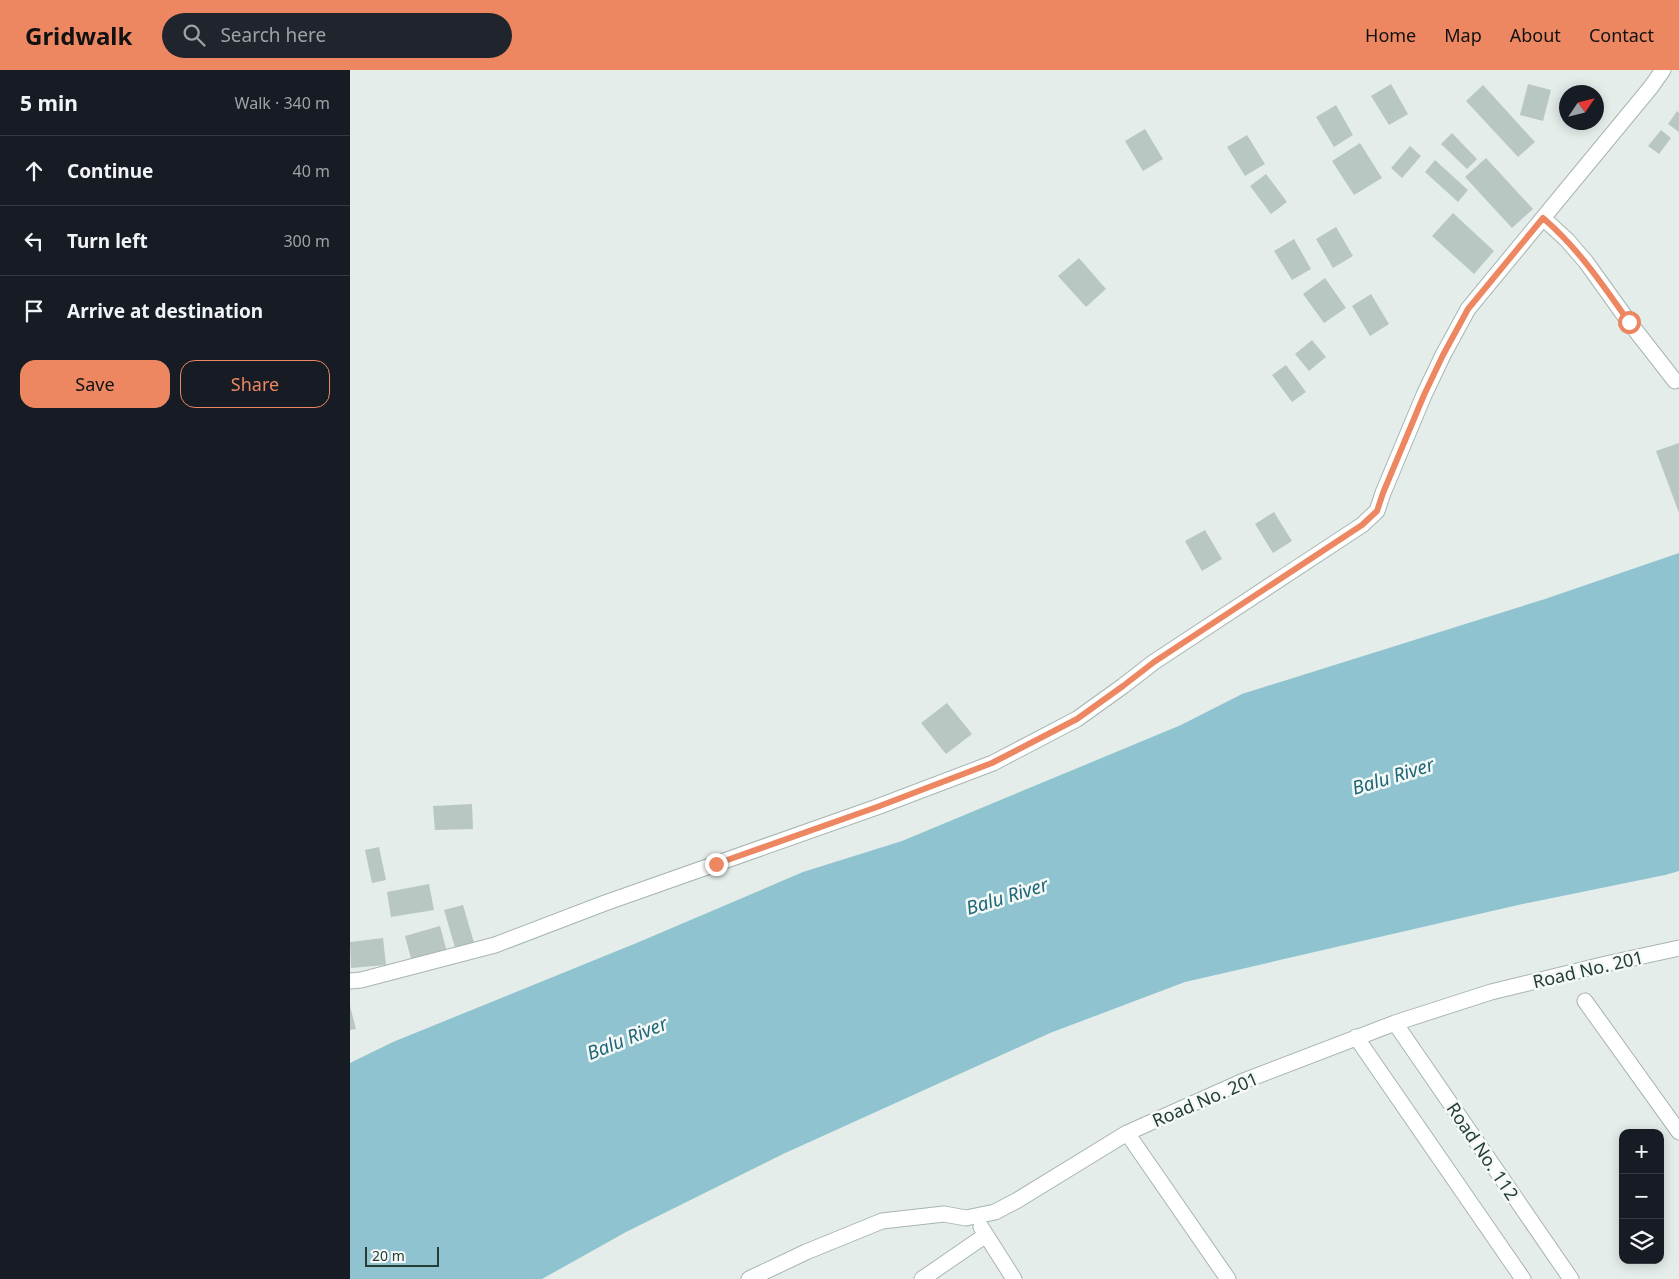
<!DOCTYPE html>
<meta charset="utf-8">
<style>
:root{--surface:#171b24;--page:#20242c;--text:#f1f3f6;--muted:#9ea1a6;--line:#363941;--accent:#ec8762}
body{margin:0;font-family:"Noto Sans",sans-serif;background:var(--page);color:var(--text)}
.controls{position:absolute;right:15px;bottom:15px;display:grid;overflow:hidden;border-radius:10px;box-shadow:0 2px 12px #0003}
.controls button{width:45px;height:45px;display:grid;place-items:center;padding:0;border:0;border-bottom:1px solid var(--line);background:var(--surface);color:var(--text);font:25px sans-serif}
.compass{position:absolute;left:1209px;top:15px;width:45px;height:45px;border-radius:50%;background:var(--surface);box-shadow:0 2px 12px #0003;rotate:55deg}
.scale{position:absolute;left:15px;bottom:12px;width:74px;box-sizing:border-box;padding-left:5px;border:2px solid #243d37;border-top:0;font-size:14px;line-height:18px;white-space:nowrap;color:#243d37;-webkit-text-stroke:4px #f4f9f7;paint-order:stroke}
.stop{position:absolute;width:15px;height:15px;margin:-11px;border:4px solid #ec8762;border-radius:50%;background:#fff}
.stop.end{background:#ec8762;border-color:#fff;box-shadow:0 1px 5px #0008}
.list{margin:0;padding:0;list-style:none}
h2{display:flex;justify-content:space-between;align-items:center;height:65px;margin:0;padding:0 20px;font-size:21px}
h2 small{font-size:16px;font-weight:400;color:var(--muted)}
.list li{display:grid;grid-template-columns:32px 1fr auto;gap:15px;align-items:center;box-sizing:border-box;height:70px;padding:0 20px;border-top:1px solid var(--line)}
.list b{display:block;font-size:19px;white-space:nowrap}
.list em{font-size:16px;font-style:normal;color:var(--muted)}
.actions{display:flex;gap:10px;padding:15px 20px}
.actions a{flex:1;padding:11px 0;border:1px solid var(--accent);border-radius:15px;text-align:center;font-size:18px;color:var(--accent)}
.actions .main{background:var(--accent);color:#111}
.icon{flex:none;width:28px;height:28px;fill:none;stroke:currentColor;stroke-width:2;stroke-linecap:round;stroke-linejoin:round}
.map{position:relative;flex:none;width:1329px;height:1209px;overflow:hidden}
header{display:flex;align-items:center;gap:30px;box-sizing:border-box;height:70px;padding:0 25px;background:var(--accent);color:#111}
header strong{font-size:24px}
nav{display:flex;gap:28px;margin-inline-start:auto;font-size:18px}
.search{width:350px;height:45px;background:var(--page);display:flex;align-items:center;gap:12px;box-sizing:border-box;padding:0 18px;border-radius:28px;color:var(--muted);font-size:19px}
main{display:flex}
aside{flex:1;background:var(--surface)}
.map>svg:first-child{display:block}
.water{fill:#8ec3cf}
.building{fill:#b9c7c2}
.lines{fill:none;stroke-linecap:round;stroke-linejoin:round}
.minor-casing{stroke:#a7b5b0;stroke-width:17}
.minor{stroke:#fff;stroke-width:15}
.route{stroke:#ec8762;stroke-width:6}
.labels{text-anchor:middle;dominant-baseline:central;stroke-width:5;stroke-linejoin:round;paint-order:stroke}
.street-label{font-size:18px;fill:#243d37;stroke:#f4f9f7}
.water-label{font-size:19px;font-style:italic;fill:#206777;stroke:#f4f9f7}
</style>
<header>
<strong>Gridwalk</strong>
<div class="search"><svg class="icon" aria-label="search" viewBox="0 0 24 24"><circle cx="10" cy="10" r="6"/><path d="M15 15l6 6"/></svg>Search here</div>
<nav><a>Home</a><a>Map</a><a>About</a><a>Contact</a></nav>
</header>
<main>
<aside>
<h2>5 min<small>Walk · 340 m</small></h2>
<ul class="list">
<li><svg class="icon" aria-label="ahead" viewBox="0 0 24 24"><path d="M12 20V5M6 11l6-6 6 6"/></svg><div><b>Continue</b></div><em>40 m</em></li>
<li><svg class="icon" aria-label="left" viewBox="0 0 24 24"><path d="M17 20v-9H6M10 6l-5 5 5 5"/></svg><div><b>Turn left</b></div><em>300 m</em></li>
<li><svg class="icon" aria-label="arrive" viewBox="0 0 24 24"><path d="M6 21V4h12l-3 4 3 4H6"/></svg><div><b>Arrive at destination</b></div></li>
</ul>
<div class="actions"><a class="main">Save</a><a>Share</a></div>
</aside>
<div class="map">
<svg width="1329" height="1209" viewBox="0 0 1329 1209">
<rect width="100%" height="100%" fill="#e4ede9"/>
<path class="water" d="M1329,483V801L1315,805L1168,835L835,912L700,963L433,1084L276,1162L192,1209H0V993L43,972L289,872L453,802L552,771L831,655L892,624L1195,529Z"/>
<path class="building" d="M1041,14L1058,44L1039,55L1021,26Z
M1178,14L1201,20L1193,51L1170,45Z
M1133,15L1185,72L1168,87L1116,31Z
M986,35L1003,65L984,77L966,47Z
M1327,41L1329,43V62L1318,54Z
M795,59L813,89L793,101L775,71Z
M1311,60L1321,68L1309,84L1298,76Z
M1102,63L1127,89L1117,99L1091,74Z
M897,65L915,94L895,106L877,77Z
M1010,73L1032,108L1004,125L982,91Z
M1060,76L1071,86L1052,108L1041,98Z
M1136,88L1183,139L1162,158L1115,107Z
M1085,90L1118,120L1108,132L1075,102Z
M916,104L937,132L921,144L900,116Z
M1103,143L1144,181L1124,204L1082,166Z
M986,157L1003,186L983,198L966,169Z
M944,169L961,199L942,210L924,181Z
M729,188L756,219L736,237L708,206Z
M975,208L996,238L974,253L953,224Z
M1021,224L1039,254L1020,266L1002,236Z
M962,270L976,287L959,301L945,284Z
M936,295L956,322L942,332L922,305Z
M1329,373V443L1306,381Z
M924,442L942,471L923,483L905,454Z
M855,460L872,489L852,501L835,471Z
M597,633L622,664L596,684L571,653Z
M122,734L123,759L85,760L83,736Z
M29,777L36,810L22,813L15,780Z
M79,814L84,840L41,847L37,822Z
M113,835L125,876L106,881L94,840Z
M90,856L97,882L62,892L55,866Z
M33,868L36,895L1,898L0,872Z
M0,936L6,959L0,960Z"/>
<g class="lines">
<defs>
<path id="minor" d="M1193,148L1301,17L1313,0
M0,911L11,910L145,875L255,833L527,737L643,693L727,649L773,616L804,592L1012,455L1027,441L1033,423L1074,325L1093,285L1118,239L1193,148L1217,170L1236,192L1279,252L1325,311
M1235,931L1329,1062
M1045,953L1221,1209
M1006,967L1173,1209
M777,1063L878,1209
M631,1157L664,1209
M399,1209L456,1182L532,1151L594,1144L616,1148L645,1142L666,1131L777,1063L891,1012L1045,953L1141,922L1256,894L1329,878
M572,1209L636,1165"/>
</defs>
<use href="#minor" class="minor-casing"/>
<use href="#minor" class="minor"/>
</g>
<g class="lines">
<path class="route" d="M366,794L527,737L642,693L727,649L773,616L804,592L1012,455L1027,441L1033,423L1074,325L1093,285L1118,239L1193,148C1228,178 1253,215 1279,252"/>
</g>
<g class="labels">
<g class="street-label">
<text transform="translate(1238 899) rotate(-13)">Road No. 201</text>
<text transform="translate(855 1029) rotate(-23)">Road No. 201</text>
<text transform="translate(1133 1081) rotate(56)">Road No. 112</text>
</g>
<g class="water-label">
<text transform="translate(1043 706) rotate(-17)">Balu River</text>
<text transform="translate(657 826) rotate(-17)">Balu River</text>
<text transform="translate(277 968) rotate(-22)">Balu River</text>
</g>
</g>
</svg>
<div class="controls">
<button>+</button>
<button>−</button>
<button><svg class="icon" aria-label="layers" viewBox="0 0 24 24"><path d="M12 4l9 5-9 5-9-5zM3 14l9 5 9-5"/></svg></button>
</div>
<svg class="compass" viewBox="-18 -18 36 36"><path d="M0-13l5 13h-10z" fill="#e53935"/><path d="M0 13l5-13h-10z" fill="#9ea1a6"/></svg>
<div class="scale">20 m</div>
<div class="stop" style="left:1279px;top:252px"></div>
<div class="stop end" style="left:366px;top:794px"></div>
</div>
</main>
